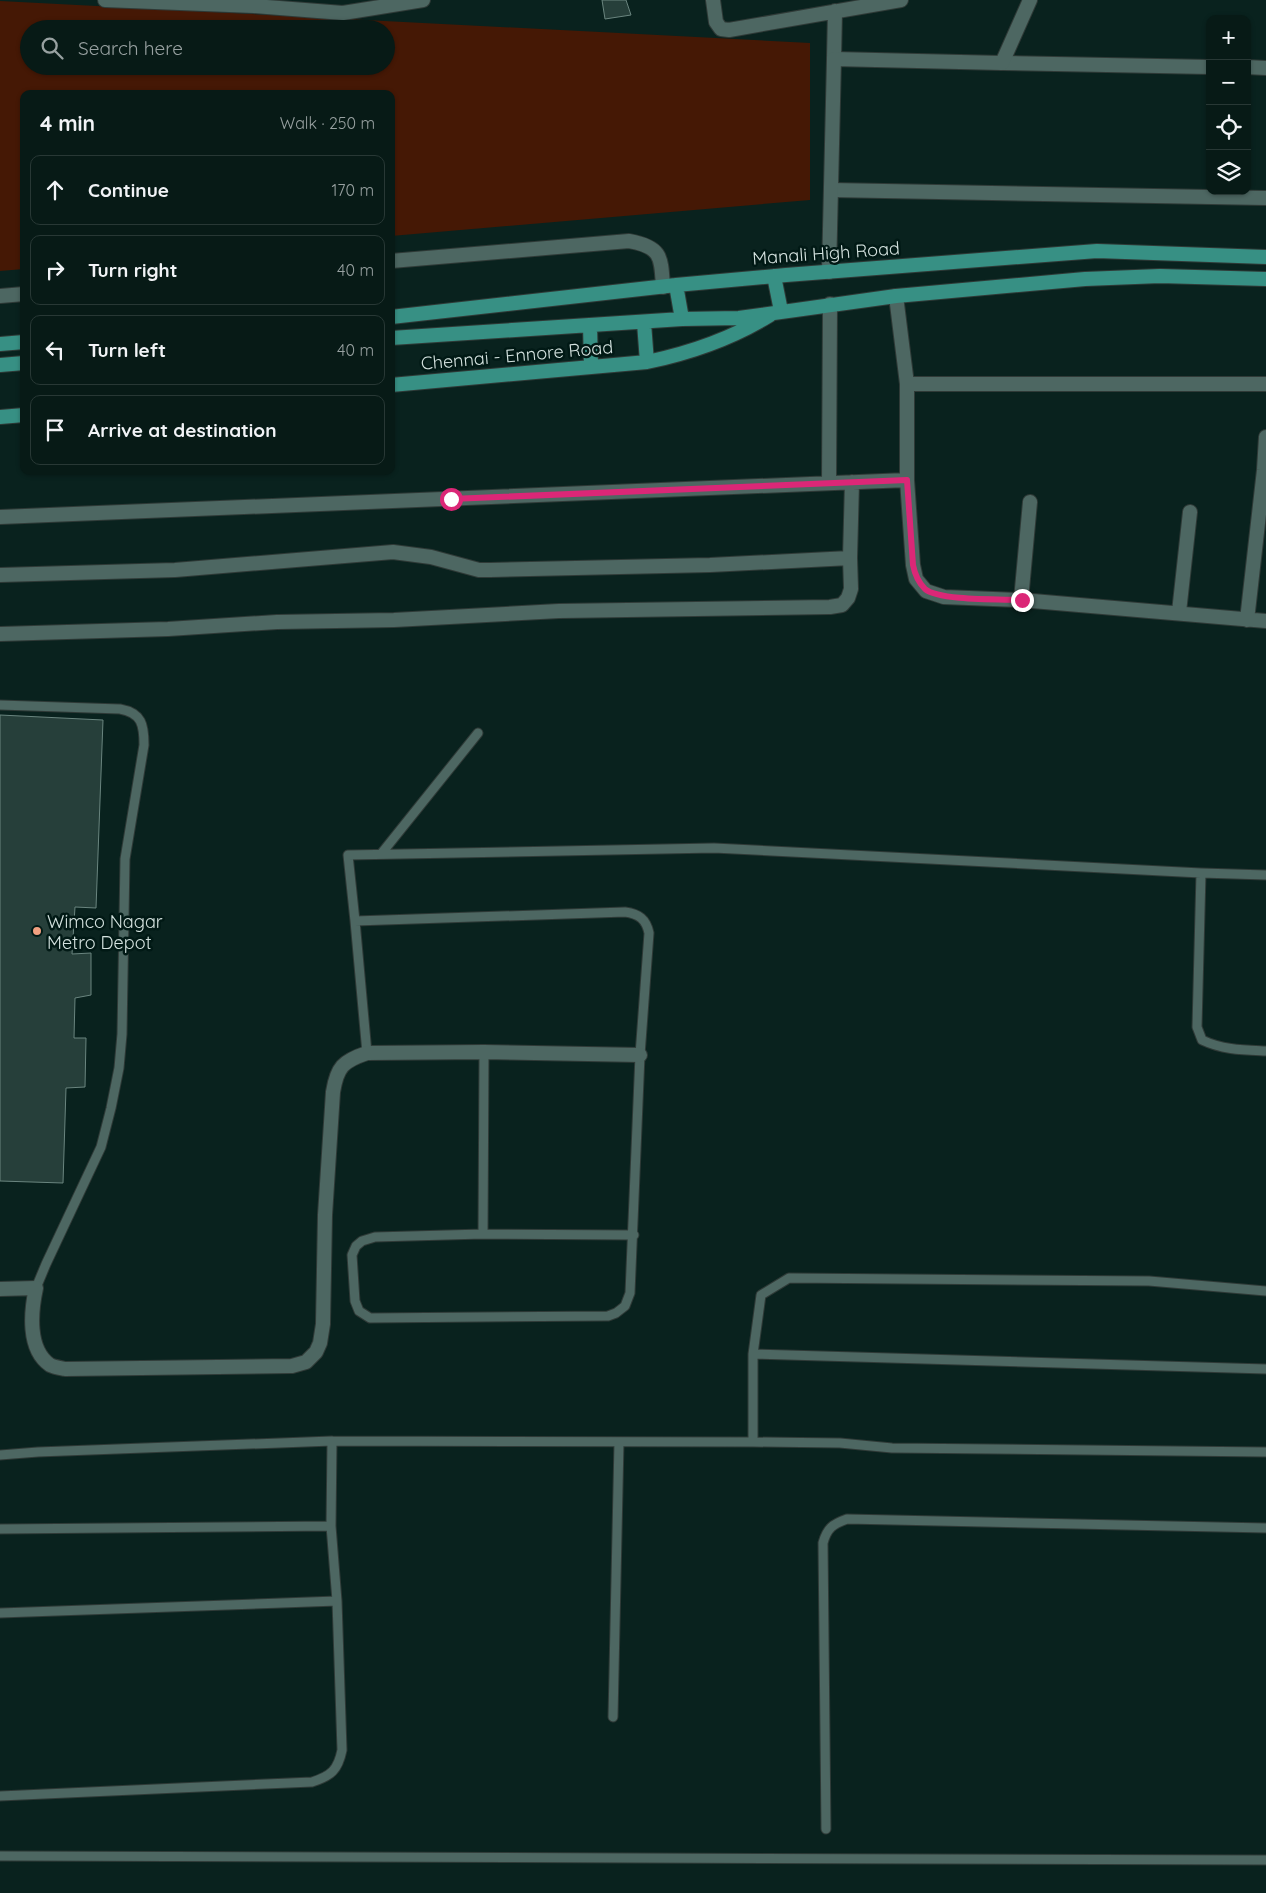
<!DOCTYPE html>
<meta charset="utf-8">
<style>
:root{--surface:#071a16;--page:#10231f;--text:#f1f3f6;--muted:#98a1a1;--line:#283835}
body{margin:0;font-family:Quicksand,sans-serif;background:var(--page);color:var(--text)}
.controls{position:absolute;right:15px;top:15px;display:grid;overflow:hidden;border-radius:10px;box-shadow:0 1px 4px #0004}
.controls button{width:45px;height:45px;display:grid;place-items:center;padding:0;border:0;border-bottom:1px solid var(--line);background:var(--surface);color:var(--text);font:25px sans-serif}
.stop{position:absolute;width:15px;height:15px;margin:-11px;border:4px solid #db2777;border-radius:50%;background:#fff}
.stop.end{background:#db2777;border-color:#fff;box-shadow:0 1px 5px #0008}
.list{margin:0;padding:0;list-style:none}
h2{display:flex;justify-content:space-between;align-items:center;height:65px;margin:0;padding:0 20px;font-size:21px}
h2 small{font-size:16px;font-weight:400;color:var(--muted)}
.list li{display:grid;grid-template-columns:32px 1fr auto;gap:15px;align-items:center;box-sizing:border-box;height:70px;margin:0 10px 10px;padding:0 10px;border:1px solid var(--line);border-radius:10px}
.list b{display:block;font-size:19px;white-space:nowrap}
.list em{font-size:16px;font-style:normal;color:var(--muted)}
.icon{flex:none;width:28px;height:28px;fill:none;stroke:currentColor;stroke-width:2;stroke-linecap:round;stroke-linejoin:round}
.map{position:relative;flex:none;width:1266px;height:1893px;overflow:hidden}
.search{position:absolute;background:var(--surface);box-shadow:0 1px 4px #0004;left:20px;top:20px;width:375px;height:55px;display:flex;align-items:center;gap:12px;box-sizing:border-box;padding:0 18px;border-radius:28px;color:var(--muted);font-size:19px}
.panel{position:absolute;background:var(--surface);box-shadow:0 1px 4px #0004;left:20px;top:90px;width:375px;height:385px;border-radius:10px}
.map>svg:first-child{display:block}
.green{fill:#451805;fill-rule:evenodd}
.building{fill:#263f3a;stroke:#6a857f}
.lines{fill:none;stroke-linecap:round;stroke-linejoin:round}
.service-casing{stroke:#2f3a37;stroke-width:11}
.minor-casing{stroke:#2f3a37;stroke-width:16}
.tertiary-casing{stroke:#2f3a37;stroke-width:16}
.primary-casing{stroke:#2f3a37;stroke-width:16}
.service{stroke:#4d6762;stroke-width:9}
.minor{stroke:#4d6762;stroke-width:14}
.tertiary{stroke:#4d6762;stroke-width:14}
.primary{stroke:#379084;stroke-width:14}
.route{stroke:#db2777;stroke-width:6}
.poi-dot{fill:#f2a080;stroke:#011915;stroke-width:2}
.labels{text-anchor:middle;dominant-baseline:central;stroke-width:5;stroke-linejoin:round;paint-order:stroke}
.street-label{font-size:18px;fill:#d4e2df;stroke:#011915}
.poi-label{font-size:18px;fill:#d4e2df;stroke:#011915;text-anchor:start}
</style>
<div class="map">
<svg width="1266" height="1893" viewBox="0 0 1266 1893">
<rect width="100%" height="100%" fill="#09221e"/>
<path class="green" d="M0,1L810,43V200L391,236V94H24V269L0,271ZM29,29H386V66H29Z"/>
<path class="building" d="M602,0H626L631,15L605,19Z
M0,715L103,720L96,908L75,907L72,954L91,953V995L75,998L74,1038H86L85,1087L66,1088L63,1183L0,1181Z"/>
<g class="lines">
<defs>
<path id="service" d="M0,705L120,709C142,713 144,725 144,745L125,859L122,1034L119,1068L111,1108L101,1147L46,1264L36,1288
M381,854L478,733
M1201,873L1197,1027L1202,1040C1223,1050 1243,1050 1266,1051
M355,921L348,855L714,848L1201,873L1266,875
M484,1052L483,1234L634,1235
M367,1053L355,921L625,912C639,914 646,919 649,933L640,1055L630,1293L625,1306L616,1313L608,1316L370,1318L359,1311L355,1301L352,1255L356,1246L362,1241L375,1237L483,1234
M753,1354L1266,1369
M753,1442V1354L761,1295L789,1278L1149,1281L1266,1291
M0,1455L38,1452L332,1441L753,1442L840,1443L892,1448L1266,1452
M0,1529L331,1526
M0,1613L337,1601
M613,1717L619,1442
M0,1796L312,1782C331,1776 338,1770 342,1750L337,1601L331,1526L332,1441
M826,1829L823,1543C827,1528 833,1524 847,1519L1266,1528
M0,1856L1266,1860"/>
<path id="minor" d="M105,0L254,6L343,13L423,0
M713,0L716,22L721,29L729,30L901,0
M834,59L835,11
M1002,63L1210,67
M1247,67L1266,68
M831,190L1266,198
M391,261L629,241C662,247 661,257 663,287
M0,296L24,294
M896,296L907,384V480L913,565L916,579L926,591L944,597L1021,600L1266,621
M907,384H1266
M829,483L830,304
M0,517L907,480
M0,575L175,570L393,552L431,557L479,570H490L710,565L850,558
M1021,600L1030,502
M1179,612L1190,512
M1247,620L1264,470L1266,437
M0,634L168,629L277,622L394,620L559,611L830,607L842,605L848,598L851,589L850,558L852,482
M0,1289L36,1288C31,1311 27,1349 50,1365C54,1367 60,1368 65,1369L292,1366L306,1362L316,1352L320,1343L323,1324L325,1215L333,1092C337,1067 343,1061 367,1053L484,1052L640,1055"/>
<path id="tertiary" d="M829,272L834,59L1002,63L1030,0"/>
<path id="primary" d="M774,276L781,311
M676,285L682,319
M391,317L676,285L786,275L1097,251L1266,257
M644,323L647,362
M590,325L591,367
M391,338L682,319L739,318L896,296L1085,279L1160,276L1266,279
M0,344L24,342
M0,365L24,363
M391,385L647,362C690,353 733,338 770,315
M0,417L24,415"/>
</defs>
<use href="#service" class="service-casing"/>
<use href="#minor" class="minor-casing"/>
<use href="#tertiary" class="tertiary-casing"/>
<use href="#primary" class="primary-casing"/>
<use href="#service" class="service"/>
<use href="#minor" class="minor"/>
<use href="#tertiary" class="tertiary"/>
<use href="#primary" class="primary"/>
</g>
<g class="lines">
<path class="route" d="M451,499L907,480L913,565C915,575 918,582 925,589C939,601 1001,599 1022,600"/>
</g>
<circle class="poi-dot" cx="37" cy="931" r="5"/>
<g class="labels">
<g class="street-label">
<text transform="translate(826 253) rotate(-4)">Manali High Road</text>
<text transform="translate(517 355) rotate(-5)">Chennai - Ennore Road</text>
</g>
<g class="poi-label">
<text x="47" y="921">Wimco Nagar<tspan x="47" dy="21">Metro Depot</tspan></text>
</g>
</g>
</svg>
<div class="controls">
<button>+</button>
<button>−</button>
<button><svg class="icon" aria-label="locate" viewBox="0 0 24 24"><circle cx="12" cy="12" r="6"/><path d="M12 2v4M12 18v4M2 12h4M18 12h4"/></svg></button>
<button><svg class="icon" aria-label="layers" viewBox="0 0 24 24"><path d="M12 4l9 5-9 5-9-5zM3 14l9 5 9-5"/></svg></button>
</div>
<div class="stop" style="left:451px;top:499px"></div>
<div class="stop end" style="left:1022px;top:600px"></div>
<div class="search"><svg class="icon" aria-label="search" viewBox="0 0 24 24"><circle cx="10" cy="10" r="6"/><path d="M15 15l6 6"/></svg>Search here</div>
<section class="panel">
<h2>4 min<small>Walk · 250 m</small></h2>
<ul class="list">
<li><svg class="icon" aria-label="ahead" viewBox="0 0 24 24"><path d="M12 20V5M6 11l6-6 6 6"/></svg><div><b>Continue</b></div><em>170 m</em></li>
<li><svg class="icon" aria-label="right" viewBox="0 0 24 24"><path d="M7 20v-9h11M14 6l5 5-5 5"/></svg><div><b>Turn right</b></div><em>40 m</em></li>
<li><svg class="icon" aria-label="left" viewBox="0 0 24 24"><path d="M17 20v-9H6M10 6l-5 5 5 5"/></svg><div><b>Turn left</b></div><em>40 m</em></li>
<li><svg class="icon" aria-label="arrive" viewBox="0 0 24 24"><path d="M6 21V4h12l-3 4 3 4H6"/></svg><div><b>Arrive at destination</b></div></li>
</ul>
</section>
</div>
